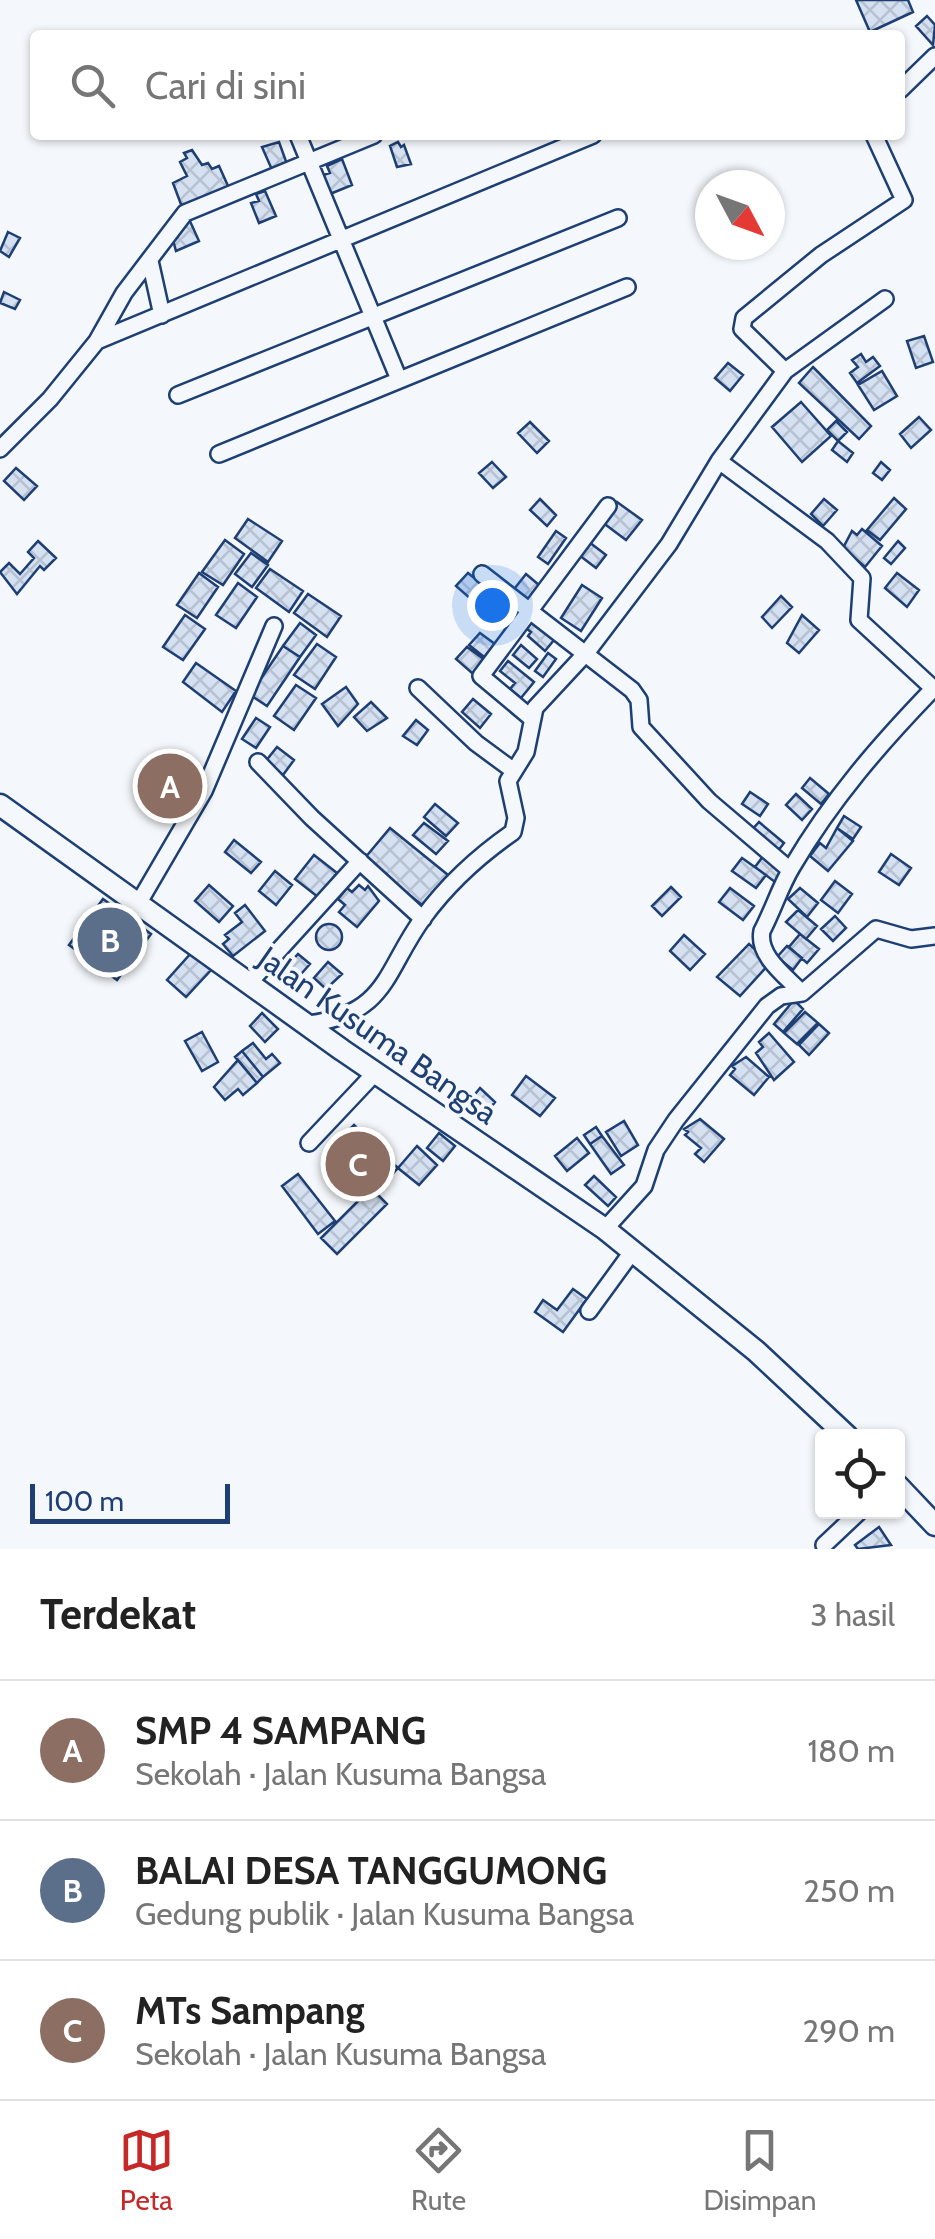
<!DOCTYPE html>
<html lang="id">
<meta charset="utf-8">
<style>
:root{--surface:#fff;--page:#f6f6f6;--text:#222;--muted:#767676;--line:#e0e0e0;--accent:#c62828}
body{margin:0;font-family:Cabin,sans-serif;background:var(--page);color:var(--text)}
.controls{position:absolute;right:30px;bottom:30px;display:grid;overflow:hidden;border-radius:10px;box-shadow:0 2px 8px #0004}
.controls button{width:90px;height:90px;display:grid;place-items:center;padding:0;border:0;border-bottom:2px solid var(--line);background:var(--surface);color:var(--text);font:50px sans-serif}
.compass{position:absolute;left:695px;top:170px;width:90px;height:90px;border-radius:50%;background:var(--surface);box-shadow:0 2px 8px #0004;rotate:131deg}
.scale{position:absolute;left:30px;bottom:25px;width:200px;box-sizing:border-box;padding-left:10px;border:5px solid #1d3f73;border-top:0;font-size:28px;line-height:35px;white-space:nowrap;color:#1d3f73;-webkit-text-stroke:8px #f4f7fb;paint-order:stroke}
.you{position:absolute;left:492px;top:605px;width:35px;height:35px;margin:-25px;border:8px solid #fff;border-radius:50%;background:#1a73e8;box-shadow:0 0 0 15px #1a73e833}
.badge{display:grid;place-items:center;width:65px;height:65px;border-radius:50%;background:var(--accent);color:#fff;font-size:32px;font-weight:700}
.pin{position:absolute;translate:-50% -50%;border:5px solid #fff;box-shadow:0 2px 10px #0006}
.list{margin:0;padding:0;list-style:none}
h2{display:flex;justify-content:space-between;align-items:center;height:130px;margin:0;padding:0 40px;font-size:42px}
h2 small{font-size:32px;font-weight:400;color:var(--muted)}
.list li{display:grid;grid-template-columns:65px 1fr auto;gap:30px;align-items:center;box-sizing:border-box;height:140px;padding:0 40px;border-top:2px solid var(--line)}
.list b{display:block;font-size:38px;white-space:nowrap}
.list p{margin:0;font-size:32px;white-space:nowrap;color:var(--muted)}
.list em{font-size:32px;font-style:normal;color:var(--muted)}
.icon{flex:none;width:55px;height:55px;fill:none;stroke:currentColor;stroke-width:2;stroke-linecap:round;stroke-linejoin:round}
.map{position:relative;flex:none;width:935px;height:1549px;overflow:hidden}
.search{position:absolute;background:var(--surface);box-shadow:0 2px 8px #0004;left:30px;right:30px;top:30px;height:110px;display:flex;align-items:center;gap:25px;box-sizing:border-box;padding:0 35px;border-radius:10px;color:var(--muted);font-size:38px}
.sheet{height:550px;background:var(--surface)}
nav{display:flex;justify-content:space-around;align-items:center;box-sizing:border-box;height:140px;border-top:2px solid var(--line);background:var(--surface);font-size:28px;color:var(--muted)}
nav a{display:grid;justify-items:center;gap:5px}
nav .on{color:var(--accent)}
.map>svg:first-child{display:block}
.building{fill:url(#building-cross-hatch);stroke:#1d3f73;stroke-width:2.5}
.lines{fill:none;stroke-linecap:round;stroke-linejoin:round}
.minor-casing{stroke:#1d3f73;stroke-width:20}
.major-casing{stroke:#1d3f73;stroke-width:25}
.minor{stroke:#f4f7fb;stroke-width:15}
.major{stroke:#f4f7fb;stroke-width:20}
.labels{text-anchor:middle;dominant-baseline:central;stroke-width:8;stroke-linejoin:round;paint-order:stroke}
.street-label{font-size:32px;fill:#1d3f73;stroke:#f4f7fb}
</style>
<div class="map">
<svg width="935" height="1549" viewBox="0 0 935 1549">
<defs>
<pattern id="building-cross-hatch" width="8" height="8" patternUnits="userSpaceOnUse" patternTransform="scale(2.5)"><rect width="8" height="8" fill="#d5e0f0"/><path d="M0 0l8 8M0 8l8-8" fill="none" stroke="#b6c1d1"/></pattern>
</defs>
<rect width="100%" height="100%" fill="#f4f7fb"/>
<path class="building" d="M856,0H908L913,12L870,32Z
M927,16L935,25L933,45L916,26Z
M279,142L288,167L273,172L262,147Z
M398,142L401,147L404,145L411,164L397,167L390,146Z
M192,150L202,165L208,163L212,169L219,166L228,186L182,207L173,183L187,176L180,162L187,158L184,153Z
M342,159L352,185L330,194L323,175L330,173L327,166Z
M265,191L276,216L259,223L251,203L259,201L256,194Z
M189,219L199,241L176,251L173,240Z
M8,232L20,238L9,257L0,251Z
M4,292L20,300L15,309L0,303Z
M924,336L933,362L916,368L907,341Z
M861,354L866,362L873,357L880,366L857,383L850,373L858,367L852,360Z
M728,363L743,375L730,391L715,378Z
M813,367L871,426L859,439L799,383Z
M882,371L897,396L874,410L858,385Z
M801,402L831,436L802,462L772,427Z
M919,417L931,430L911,448L900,434Z
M836,421L847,432L838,441L827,430Z
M530,422L549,441L537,453L518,433Z
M838,441L853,453L847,462L832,450Z
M492,462L506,477L493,488L479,473Z
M881,462L890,470L882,480L873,473Z
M16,468L37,486L24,500L4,481Z
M894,498L906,509L880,540L867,530Z
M540,499L556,515L547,526L530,510Z
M824,499L837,510L823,526L811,514Z
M617,502L642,520L626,540L602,522Z
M248,519L282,541L268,562L235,538Z
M862,529L882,546L865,567L843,548L852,531L857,535Z
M556,531L566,538L548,564L538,557Z
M225,540L244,554L223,585L202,572Z
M38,541L56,558L44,570L40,566L17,594L0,572L9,563L20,574L34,558L28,552Z
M898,541L905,548L891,564L884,558Z
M589,542L606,555L596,568L579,555Z
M251,553L268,565L252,587L235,574Z
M270,569L303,591L289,612L256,588Z
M199,573L218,587L197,618L177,605Z
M468,573L484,586L472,600L456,586Z
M897,573L919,590L907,607L885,588Z
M526,574L539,585L525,603L511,593Z
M238,583L257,597L236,628L216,615Z
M582,585L602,598L581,631L561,618Z
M308,594L341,616L327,637L294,613Z
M781,596L792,607L772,628L762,617Z
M185,615L205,629L183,660L163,647Z
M802,615L819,630L799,653L787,643Z
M528,619L554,640L545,651L528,636L531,632L523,626Z
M300,623L316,635L300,657L283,646Z
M480,633L499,647L488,660L469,645Z
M317,644L336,657L315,689L294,675Z
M521,645L537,659L529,668L513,655Z
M283,646L300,657L267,706L250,695Z
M467,647L489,663L472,673L456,659Z
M548,653L556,659L543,677L535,671Z
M508,661L534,682L521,698L510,689L515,683L500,671Z
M196,663L236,691L222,712L183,682Z
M296,685L316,698L294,730L274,716Z
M346,687L358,704L338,726L322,704Z
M473,699L491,714L480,728L462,712Z
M371,702L387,718L367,731L354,717Z
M256,718L270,727L256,748L242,739Z
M416,720L428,730L417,745L403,736Z
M277,747L294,760L283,775L265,762Z
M162,754L203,790L177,819L137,783Z
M810,778L829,794L821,804L802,788Z
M750,792L768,804L760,816L742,804Z
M796,794L812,809L802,820L786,805Z
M435,804L458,823L446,836L424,817Z
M844,816L861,827L853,839L837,828Z
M759,822L784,843L774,856L750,832Z
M424,823L448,841L436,854L413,835Z
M390,828L448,875L422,905L364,859Z
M837,828L853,841L828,871L810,856L820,843L826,848Z
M234,840L261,862L251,873L225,852Z
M891,854L911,868L899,885L879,872Z
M314,855L337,873L318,897L295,879Z
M764,855L783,868L775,882L755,867Z
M742,858L766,875L756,888L732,871Z
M275,871L292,885L276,905L259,891Z
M835,881L852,894L838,913L821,900Z
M209,885L233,906L219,922L195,901Z
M359,885L365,890L368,886L379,901L357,927L339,912L345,905L338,899L347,888L352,892Z
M671,887L681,897L662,916L652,906Z
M730,888L754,906L743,920L719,902Z
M800,888L818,903L807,917L788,899Z
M103,899L151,934L117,980L69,945Z
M245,905L265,931L233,956L223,944L229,939L225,935L242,922L235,913Z
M798,910L817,926L806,939L786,922Z
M835,916L846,928L833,941L821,929Z
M316 937a13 13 0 1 1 26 0a13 13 0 1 1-26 0Z
M800,934L819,949L807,963L789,947Z
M684,935L705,954L690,970L670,951Z
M749,944L770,963L740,996L717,977Z
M787,946L802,958L793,970L777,957Z
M192,952L211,970L186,997L167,980Z
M298,954L310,964L294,982L282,971Z
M328,962L342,974L326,989L314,978Z
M794,1000L803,1009L783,1032L774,1024Z
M805,1012L818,1023L797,1044L784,1033Z
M262,1013L278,1029L265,1042L250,1026Z
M819,1024L829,1033L809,1055L799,1045Z
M202,1032L218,1062L202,1071L185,1041Z
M769,1033L794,1062L774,1080L756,1053L763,1047L759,1042Z
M253,1043L266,1059L272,1054L280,1063L263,1077L242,1051Z
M242,1051L263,1077L257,1083L235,1057Z
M746,1057L769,1077L754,1095L730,1075L735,1069L732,1066Z
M238,1060L257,1083L243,1095L238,1089L225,1100L214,1087Z
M526,1076L555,1098L540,1116L512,1095Z
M480,1088L495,1102L483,1117L467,1104Z
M700,1119L724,1139L704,1162L695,1154L701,1148L685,1135L688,1132L684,1129Z
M624,1121L638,1145L621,1156L606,1132Z
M354,1125L398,1168L377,1190L333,1146Z
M596,1127L602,1136L590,1144L584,1135Z
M439,1133L455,1146L443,1161L427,1148Z
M602,1136L624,1165L611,1174L590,1144Z
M577,1138L589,1153L567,1171L555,1156Z
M417,1146L437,1165L419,1185L398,1168Z
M298,1174L335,1221L318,1234L282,1186Z
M594,1176L616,1197L608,1206L585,1185Z
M371,1188L387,1204L337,1254L321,1238Z
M573,1289L587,1299L563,1332L535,1312L543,1300L557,1310Z
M879,1527L891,1545L858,1549L855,1545Z"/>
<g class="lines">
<defs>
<path id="minor" d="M900,90L935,56
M298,135L398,377
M150,261L162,315
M97,341L593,135
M785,371L885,299
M178,395L618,218
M0,449L50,399L97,341L124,293L185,213L374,135
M219,454L627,287
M719,461L785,371L742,329L744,318L821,255L904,200L874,135
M482,574L632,690L639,700L641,727L709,801L790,870
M418,688L476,743L514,771
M530,717L481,676L608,506
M258,762L312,818L423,919
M138,904L204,791L274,626
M250,982L360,861
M802,993C786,976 757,956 762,931C773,910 780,887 792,867C832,799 879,745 933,689
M309,1024C388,1013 384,972 423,918C447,885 480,855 513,832L516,818L508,781L526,752L535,708L587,652L669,544L719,461L827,541L862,578L859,620L935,690
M309,1143L375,1073
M605,1229L644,1186L656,1150L676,1120L767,1006L781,996L802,993L876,929L911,939L935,936
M589,1311L632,1252
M824,1545L859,1512"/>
<path id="major" d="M0,805L342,1050L605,1229L756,1351L847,1436
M898,1486L935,1525"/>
</defs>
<use href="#minor" class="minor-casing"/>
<use href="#major" class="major-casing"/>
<use href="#minor" class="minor"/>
<use href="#major" class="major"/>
</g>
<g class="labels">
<g class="street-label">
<text transform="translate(378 1035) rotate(35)">Jalan Kusuma Bangsa</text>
</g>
</g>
</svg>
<div class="controls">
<button><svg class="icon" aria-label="locate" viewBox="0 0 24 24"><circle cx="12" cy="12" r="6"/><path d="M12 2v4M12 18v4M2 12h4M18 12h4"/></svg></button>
</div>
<svg class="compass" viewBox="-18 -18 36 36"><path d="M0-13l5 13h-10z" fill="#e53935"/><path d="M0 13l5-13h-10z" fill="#767676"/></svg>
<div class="scale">100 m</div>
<div class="you"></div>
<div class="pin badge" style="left:170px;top:786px;background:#8d6e63">A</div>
<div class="pin badge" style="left:110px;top:940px;background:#5c6f8a">B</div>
<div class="pin badge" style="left:358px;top:1164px;background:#8d6e63">C</div>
<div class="search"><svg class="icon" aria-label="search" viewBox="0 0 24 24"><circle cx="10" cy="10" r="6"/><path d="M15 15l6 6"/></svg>Cari di sini</div>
</div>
<section class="sheet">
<h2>Terdekat<small>3 hasil</small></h2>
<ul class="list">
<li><span class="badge" style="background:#8d6e63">A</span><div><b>SMP 4 SAMPANG</b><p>Sekolah · Jalan Kusuma Bangsa</p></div><em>180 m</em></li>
<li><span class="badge" style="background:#5c6f8a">B</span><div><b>BALAI DESA TANGGUMONG</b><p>Gedung publik · Jalan Kusuma Bangsa</p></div><em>250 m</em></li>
<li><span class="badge" style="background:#8d6e63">C</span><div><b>MTs Sampang</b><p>Sekolah · Jalan Kusuma Bangsa</p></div><em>290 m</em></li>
</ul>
</section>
<nav>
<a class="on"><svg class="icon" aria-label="map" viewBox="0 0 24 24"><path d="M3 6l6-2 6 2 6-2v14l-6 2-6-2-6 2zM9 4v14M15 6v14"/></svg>Peta</a>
<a><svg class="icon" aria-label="directions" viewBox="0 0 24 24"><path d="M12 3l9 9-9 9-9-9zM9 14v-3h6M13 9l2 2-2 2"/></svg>Rute</a>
<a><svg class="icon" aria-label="saved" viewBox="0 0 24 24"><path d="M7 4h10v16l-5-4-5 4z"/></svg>Disimpan</a>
</nav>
